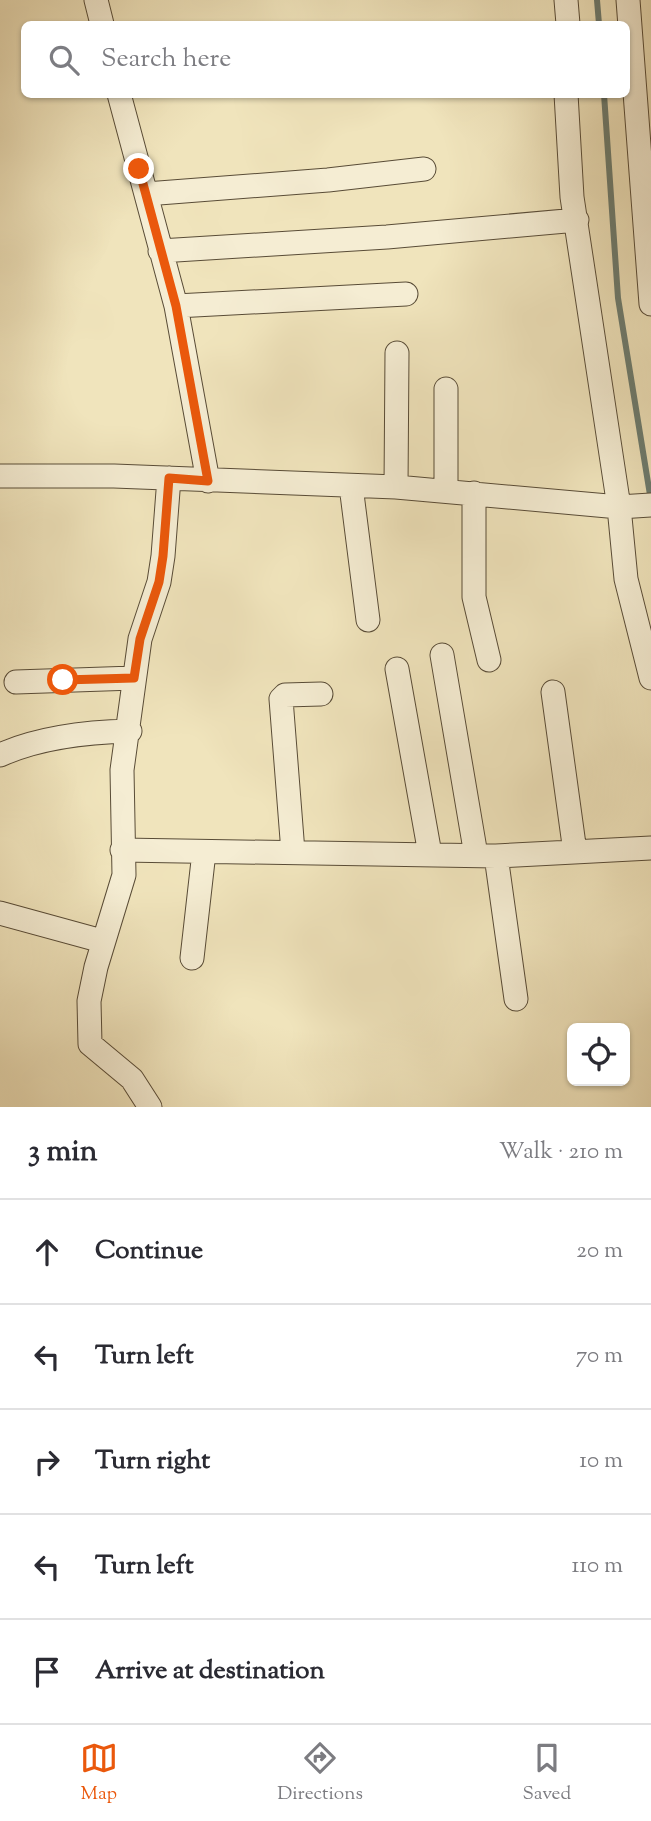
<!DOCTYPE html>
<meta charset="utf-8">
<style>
:root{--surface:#fff;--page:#f7f7f7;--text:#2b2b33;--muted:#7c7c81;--line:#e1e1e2;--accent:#ea580c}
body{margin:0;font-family:"Sorts Mill Goudy",serif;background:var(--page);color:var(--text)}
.controls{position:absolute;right:21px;bottom:21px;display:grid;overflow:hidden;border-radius:10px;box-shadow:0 2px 5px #0004}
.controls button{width:63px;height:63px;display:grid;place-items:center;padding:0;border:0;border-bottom:2px solid var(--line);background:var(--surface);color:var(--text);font:35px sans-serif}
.stop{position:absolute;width:21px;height:21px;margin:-16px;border:5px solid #ea580c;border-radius:50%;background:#fff}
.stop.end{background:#ea580c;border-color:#fff;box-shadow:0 2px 7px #0008}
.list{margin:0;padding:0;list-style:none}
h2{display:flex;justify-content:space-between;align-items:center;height:91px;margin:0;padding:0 28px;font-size:30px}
h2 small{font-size:23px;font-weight:400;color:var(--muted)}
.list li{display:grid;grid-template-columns:46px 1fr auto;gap:21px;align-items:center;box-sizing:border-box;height:105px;padding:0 28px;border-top:2px solid var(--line)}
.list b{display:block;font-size:26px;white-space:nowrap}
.list em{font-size:23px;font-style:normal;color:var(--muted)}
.icon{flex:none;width:38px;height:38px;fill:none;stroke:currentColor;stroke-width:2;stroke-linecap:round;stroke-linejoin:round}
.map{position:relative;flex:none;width:651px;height:1107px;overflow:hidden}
.search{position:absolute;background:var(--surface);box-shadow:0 2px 5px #0004;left:21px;right:21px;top:21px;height:77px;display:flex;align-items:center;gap:18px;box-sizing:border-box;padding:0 24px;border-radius:10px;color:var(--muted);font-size:26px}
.sheet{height:616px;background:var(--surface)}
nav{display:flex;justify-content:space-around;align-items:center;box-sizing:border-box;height:98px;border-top:2px solid var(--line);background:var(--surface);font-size:19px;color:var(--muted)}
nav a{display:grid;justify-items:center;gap:4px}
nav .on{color:var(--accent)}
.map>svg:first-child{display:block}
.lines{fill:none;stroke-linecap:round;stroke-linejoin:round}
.stream{stroke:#6c7c70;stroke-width:6}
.minor-casing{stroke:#594c37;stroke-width:25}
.minor{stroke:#f5edd3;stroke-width:23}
.route{stroke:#ea580c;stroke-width:9}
</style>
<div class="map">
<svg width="651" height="1107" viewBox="0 0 651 1107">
<rect width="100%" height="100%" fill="#f0e4bc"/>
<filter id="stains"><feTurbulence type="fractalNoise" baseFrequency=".00286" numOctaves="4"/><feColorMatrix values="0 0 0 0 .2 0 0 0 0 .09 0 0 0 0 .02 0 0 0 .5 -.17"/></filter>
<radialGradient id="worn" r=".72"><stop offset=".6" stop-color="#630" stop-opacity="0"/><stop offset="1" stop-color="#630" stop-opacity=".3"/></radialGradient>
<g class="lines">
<path class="stream" d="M597,0L599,24
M604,94L618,298L651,501"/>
<defs>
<path id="minor" d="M96,0L102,24
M566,0L568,24
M628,0L651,304
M119,94L176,306L208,481
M566,94L572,197L619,507L626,579L651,678
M146,194L328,180L424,169
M160,251L387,237L577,220
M176,306L406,294
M0,476H114L396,487L619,507L651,505
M351,486L368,620
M396,487L397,353
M446,490V389
M474,493V597L489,660
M442,655L476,855
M397,669L430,854
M16,682L134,678
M553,692L575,852
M0,755C40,737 86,732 130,731
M122,850L496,856L651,848
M293,852L281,699L285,695L321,694
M496,856L516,999
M0,913L102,941
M192,958L204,852
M150,1107L132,1079L90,1044L89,1001L96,967L124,875L122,770L140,639L159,582L163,556L169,478"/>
</defs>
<use href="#minor" class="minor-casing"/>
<use href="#minor" class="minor"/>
</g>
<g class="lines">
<path class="route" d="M63,680L134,678L140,639L159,582L163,556L169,478L208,481L176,306L139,169"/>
</g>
<rect width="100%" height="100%" filter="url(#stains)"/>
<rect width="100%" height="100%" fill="url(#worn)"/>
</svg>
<div class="controls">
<button><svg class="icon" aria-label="locate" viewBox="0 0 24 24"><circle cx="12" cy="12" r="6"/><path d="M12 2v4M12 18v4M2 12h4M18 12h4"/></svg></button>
</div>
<div class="stop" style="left:63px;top:680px"></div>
<div class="stop end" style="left:139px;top:169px"></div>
<div class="search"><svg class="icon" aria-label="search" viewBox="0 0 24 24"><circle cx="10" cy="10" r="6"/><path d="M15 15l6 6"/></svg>Search here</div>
</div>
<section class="sheet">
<h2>3 min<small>Walk · 210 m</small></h2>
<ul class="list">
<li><svg class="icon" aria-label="ahead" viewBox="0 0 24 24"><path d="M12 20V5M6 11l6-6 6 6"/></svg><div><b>Continue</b></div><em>20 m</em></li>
<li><svg class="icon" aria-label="left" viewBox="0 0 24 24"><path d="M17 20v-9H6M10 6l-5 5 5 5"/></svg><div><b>Turn left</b></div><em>70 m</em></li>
<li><svg class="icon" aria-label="right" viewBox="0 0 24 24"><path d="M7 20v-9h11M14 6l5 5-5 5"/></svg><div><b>Turn right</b></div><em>10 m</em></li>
<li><svg class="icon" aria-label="left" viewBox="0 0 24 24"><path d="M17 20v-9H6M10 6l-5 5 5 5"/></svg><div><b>Turn left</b></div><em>110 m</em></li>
<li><svg class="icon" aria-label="arrive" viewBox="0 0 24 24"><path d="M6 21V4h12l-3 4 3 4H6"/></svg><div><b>Arrive at destination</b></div></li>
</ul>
</section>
<nav>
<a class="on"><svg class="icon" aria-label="map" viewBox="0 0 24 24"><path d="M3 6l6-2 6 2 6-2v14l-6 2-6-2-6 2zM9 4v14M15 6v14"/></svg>Map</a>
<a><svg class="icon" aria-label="directions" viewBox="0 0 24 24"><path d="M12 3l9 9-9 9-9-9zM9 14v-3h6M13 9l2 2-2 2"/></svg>Directions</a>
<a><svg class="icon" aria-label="saved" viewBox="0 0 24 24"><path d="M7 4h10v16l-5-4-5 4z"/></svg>Saved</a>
</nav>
